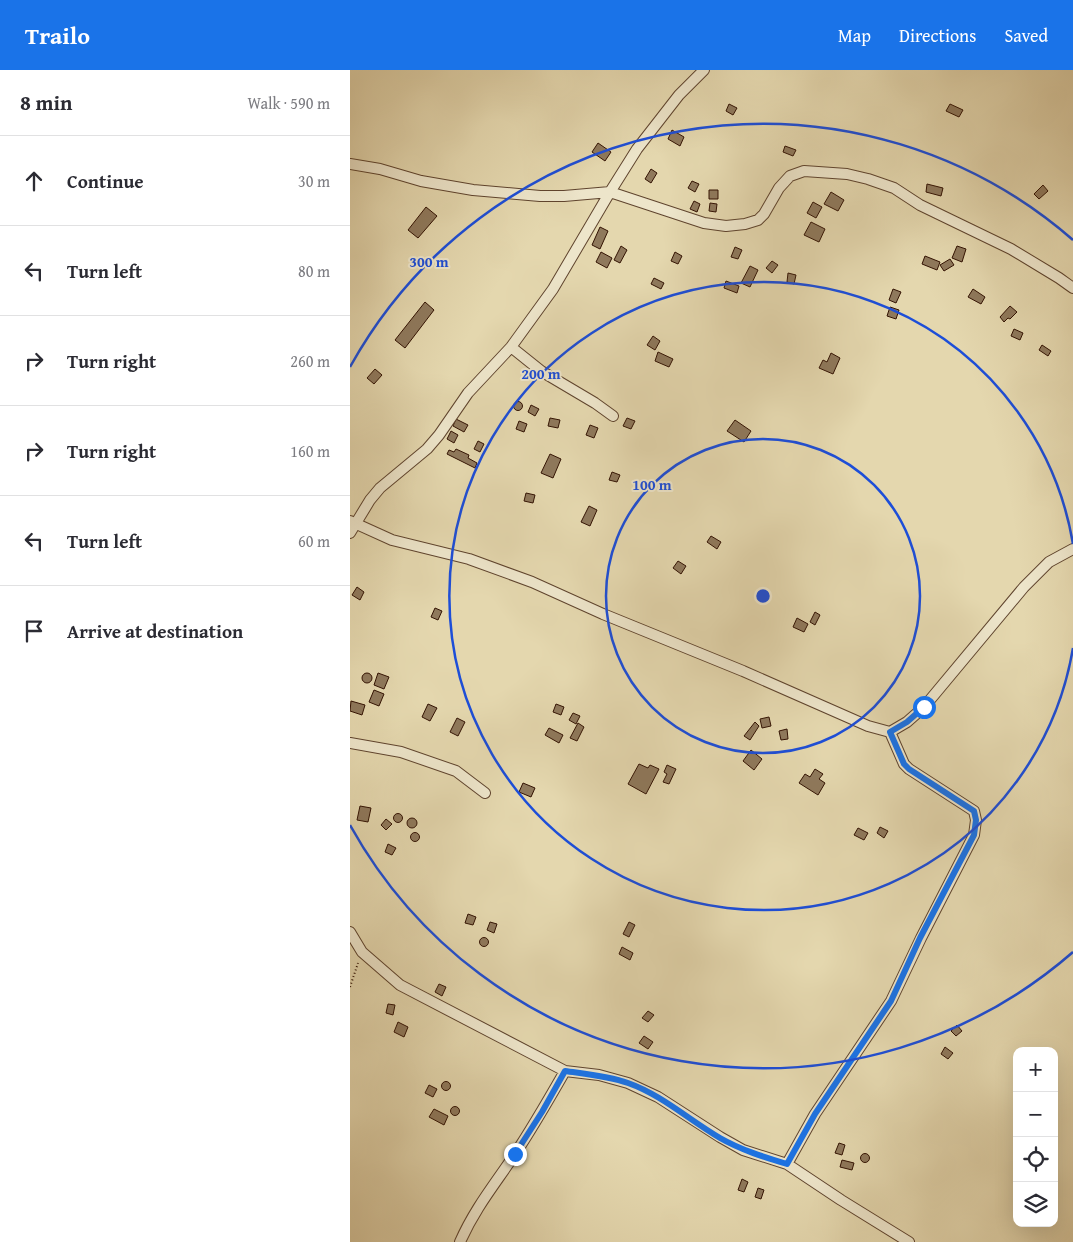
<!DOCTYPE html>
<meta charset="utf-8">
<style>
:root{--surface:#fff;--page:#f2f2f3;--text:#2b2b33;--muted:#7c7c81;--line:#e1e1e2;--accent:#1a73e8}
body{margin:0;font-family:"Gentium Book Plus",serif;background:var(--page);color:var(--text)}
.controls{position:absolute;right:15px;bottom:15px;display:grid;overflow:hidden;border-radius:10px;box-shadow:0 5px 20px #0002}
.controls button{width:45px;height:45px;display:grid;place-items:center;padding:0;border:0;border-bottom:1px solid var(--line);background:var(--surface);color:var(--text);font:25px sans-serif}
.stop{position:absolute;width:15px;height:15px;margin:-11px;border:4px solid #1a73e8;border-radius:50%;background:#fff}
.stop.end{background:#1a73e8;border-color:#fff;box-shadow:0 1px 5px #0008}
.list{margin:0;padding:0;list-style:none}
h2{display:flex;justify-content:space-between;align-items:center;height:65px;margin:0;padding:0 20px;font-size:21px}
h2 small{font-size:16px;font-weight:400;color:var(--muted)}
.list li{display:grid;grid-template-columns:32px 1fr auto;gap:15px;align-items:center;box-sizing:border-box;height:90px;padding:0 20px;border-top:1px solid var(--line)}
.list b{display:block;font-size:19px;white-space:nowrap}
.list em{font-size:16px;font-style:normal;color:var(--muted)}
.icon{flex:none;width:28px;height:28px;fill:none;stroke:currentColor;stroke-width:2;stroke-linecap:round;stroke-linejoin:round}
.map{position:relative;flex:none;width:723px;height:1172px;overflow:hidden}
header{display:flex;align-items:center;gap:30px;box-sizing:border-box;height:70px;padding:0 25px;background:var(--accent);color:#fff}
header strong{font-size:24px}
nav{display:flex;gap:28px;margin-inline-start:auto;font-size:18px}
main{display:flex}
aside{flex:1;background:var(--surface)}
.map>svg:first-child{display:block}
.building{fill:#8f795c;stroke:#331303}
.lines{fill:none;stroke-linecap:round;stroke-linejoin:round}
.street-casing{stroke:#5f442e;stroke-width:12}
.path{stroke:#331303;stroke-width:2;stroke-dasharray:1 2.5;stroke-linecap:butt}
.street{stroke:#ede5ca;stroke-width:10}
.route{stroke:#1a73e8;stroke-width:6}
.ring{fill:none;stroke:#1d4ed8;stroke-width:2.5}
.centre{fill:#1d4ed8;stroke:#ede5ca;stroke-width:2.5}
.ring-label{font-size:15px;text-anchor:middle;font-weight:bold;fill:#1d4ed8;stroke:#ede5ca;stroke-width:4;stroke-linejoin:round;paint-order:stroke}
</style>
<header>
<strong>Trailo</strong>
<nav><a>Map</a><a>Directions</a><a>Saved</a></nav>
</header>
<main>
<aside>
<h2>8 min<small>Walk · 590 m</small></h2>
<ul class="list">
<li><svg class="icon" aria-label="ahead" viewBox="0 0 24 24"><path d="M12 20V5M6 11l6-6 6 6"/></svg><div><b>Continue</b></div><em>30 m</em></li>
<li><svg class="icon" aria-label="left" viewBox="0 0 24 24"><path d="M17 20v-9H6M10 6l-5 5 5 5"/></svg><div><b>Turn left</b></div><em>80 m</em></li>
<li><svg class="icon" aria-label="right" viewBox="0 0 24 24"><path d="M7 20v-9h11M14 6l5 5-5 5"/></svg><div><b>Turn right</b></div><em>260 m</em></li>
<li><svg class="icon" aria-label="right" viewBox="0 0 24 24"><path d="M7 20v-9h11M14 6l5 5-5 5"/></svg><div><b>Turn right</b></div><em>160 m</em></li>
<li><svg class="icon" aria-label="left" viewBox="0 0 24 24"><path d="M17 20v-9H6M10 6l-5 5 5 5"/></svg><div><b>Turn left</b></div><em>60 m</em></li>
<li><svg class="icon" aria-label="arrive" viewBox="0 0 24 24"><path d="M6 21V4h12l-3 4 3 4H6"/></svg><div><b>Arrive at destination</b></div></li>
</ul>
</aside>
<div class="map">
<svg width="723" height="1172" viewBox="0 0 723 1172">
<rect width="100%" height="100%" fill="#e4d7ae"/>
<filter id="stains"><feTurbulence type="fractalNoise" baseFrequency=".004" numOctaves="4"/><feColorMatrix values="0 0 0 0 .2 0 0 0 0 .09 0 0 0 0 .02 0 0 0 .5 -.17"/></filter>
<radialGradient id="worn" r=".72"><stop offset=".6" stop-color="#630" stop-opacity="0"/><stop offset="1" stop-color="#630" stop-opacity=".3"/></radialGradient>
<path class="building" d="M379,34L387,38L383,45L376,41Z
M600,34L613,40L609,47L596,41Z
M322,60L334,67L330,76L318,69Z
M248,73L261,82L255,91L242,82Z
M435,76L446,80L443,86L433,82Z
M301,99L307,103L301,113L295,109Z
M342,111L349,114L345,122L338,118Z
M577,114L593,118L591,126L576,122Z
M693,115L698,121L689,129L684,124Z
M359,120H368V129H359Z
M481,122L494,130L488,141L474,134Z
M344,131L350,134L347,142L340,139Z
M463,132L472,137L466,148L457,143Z
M360,133L367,134L366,142L359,141Z
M76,137L87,146L68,168L58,160Z
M461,152L475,159L469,172L454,165Z
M250,157L258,161L250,179L242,175Z
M271,176L277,180L270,193L264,190Z
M607,176L616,179L612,192L602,188Z
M385,177L392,180L388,189L381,187Z
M251,182L262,188L257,198L246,192Z
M325,182L332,186L328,194L321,191Z
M575,186L590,192L587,200L572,194Z
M600,189L604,195L594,201L590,195Z
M422,191L428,195L422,203L416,198Z
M400,196L408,200L400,217L391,213Z
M438,203L446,205L444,214L437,212Z
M304,208L314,213L311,219L301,214Z
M376,211L389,216L387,223L374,218Z
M543,219L551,222L546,233L539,230Z
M623,219L635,227L631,234L618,227Z
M75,232L84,240L55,278L45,270Z
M660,236L667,242L660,249L658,248L654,252L650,247Z
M540,237L549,240L546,249L537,246Z
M664,259L673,263L670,270L661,266Z
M303,266L310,271L305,280L297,275Z
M692,275L701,281L698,286L689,280Z
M308,282L323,289L319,297L305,291Z
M481,283L490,288L483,304L469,298L473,290L477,292Z
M25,299L32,305L24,314L17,308Z
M163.5 336a4.5 4.5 0 1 1 9 0a4.5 4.5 0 1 1-9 0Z
M181,335L189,339L185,346L178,342Z
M200,348L210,350L208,358L198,356Z
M277,348L285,351L281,359L273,356Z
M106,349L118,355L114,362L103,356Z
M385,350L401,361L394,372L377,361Z
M169,351L177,354L174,362L166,359Z
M240,355L248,358L244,368L236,365Z
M101,361L108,365L104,373L97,369Z
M128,371L134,374L130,382L124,379Z
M106,379L119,385L118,388L127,393L125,398L97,384L99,380L104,382Z
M200,384L211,389L203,408L191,403Z
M262,402L270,405L267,412L259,410Z
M176,423L185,425L183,433L174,431Z
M239,436L247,440L240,456L231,452Z
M361,466L371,472L367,479L357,472Z
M328,491L336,496L331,504L323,498Z
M7,517L14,522L10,530L2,525Z
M85,538L92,541L88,550L81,547Z
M465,542L470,545L465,555L460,552Z
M447,548L458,554L454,562L443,557Z
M12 608a5 5 0 1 1 10 0a5 5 0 1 1-10 0Z
M28,603L39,607L34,619L24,615Z
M24,620L34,624L29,636L19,632Z
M1,631L15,635L12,645L0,641Z
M78,634L87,638L80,651L72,647Z
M206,634L214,637L211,645L203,642Z
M223,643L230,646L226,654L219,650Z
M419,647L421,656L412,658L410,649Z
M107,648L115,652L108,666L100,662Z
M405,652L409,656L400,670L394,666Z
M228,653L234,657L227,671L220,668Z
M199,658L213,665L209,673L195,665Z
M437,659L438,669L431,670L429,661Z
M401,680L412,689L404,700L393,691Z
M289,694L298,698L300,695L309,699L296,724L278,714Z
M317,695L326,699L319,714L313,712L317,704L314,702Z
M465,699L473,704L469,709L475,713L468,725L449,713L455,704L460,707Z
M173,713L185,718L181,727L169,722Z
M10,736L21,738L18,752L7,750Z
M43.5 748a4.5 4.5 0 1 1 9 0a4.5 4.5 0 1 1-9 0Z
M57 753a5 5 0 1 1 10 0a5 5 0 1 1-10 0Z
M36,749L42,754L36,760L31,755Z
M530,757L538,761L534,768L527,763Z
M508,758L518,763L514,770L504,765Z
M60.5 767a4.5 4.5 0 1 1 9 0a4.5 4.5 0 1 1-9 0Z
M38,774L46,778L42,785L35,782Z
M118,844L126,847L123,855L115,853Z
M140,852L147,854L144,863L137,860Z
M279,852L285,855L279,867L273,864Z
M129.5 872a4.5 4.5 0 1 1 9 0a4.5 4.5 0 1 1-9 0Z
M272,877L283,883L280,890L269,884Z
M89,914L96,917L92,926L85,922Z
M38,934L45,935L43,945L36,943Z
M298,941L304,945L298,952L292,948Z
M48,952L58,957L54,967L44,962Z
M607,955L612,961L606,966L601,961Z
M294,966L303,972L298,979L289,973Z
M595,977L603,983L598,989L591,984Z
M91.5 1016a4.5 4.5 0 1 1 9 0a4.5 4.5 0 1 1-9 0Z
M79,1015L87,1019L83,1027L75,1023Z
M100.5 1041a4.5 4.5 0 1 1 9 0a4.5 4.5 0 1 1-9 0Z
M84,1039L98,1046L94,1055L79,1047Z
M489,1073L495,1075L492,1085L485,1083Z
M510.5 1088a4.5 4.5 0 1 1 9 0a4.5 4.5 0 1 1-9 0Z
M492,1090L504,1093L502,1100L490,1097Z
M392,1109L398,1112L394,1122L388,1120Z
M408,1118L414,1120L411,1129L405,1127Z"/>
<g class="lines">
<defs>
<path id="street" d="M0,94L30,99L71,111L123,120L190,126H214L260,122L354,153L376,156L395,154L408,150L414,144L429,118L440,106L454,101L497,104L518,109L544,118L570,135L661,179L709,208L723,218
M161,277L191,301L245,333L263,346
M0,451L42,470L119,489L182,512L253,544L393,601L518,656L540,662L557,652L574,637L674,517L699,492L723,479
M0,463L20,430L30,418L77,379L89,365L118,323L161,277L203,219L260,122L287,79L329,25L354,0
M0,673L51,682L106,701L135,723
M0,862L12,882L50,915L215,1001L249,1005L278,1013L308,1027L370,1067L393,1080L437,1094L491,1130L559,1172
M437,1094L465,1044L541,931L571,868L624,765L626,750L624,741L559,699L554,694L540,662
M110,1172C125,1138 145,1114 165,1084C183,1057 199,1029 215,1001"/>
</defs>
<use href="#street" class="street-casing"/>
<path class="path" d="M0,917L8,893"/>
<use href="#street" class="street"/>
</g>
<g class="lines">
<path class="route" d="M165,1084L192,1042L215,1001C236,1004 258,1006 278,1013C312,1025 339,1050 370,1068C391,1080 414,1087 437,1094L465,1044L541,931L570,868L624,765L626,750L624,741L559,699L554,694L540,662L557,652L574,637"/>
</g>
<g class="ring">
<circle cx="413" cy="526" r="157"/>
<path d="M723 578A314 314 0 1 1 723 474"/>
<path d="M723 882A472 472 0 0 1 0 755M0 297A472 472 0 0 1 723 170"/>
</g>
<circle cx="413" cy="526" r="8" class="centre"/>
<g class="ring-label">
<text x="79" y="197">300 m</text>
<text x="191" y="309">200 m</text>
<text x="302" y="420">100 m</text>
</g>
<rect width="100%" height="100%" filter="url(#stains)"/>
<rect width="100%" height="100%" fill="url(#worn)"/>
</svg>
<div class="controls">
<button>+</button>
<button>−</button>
<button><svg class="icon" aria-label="locate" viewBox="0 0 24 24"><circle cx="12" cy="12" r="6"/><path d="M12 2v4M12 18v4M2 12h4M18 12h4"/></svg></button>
<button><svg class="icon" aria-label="layers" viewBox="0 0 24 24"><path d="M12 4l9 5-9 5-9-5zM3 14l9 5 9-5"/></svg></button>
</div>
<div class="stop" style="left:574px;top:637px"></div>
<div class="stop end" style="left:165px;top:1084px"></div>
</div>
</main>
